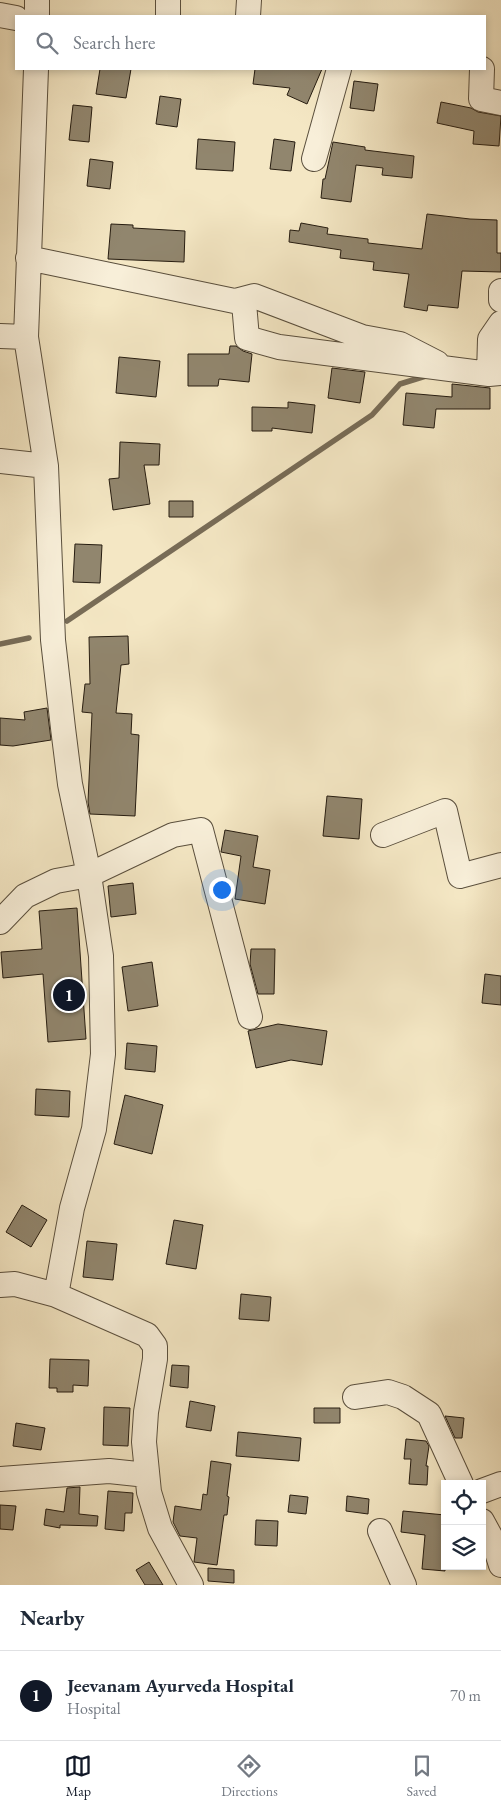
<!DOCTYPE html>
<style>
:root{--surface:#fff;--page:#f6f6f7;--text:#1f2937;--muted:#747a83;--line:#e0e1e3;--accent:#111827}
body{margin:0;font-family:"EB Garamond",serif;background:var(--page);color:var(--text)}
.controls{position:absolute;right:15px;bottom:15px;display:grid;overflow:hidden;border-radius:0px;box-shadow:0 2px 8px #0003}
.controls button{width:45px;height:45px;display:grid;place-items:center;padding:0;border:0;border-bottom:1px solid var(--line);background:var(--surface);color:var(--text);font:25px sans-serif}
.you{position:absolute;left:221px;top:889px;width:18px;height:18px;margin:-12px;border:4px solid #fff;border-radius:50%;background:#1a73e8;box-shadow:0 0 0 8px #1a73e833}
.badge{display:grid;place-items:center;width:32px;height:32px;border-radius:50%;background:var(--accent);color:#fff;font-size:16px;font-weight:700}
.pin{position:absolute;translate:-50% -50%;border:2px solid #fff;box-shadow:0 1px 5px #0006}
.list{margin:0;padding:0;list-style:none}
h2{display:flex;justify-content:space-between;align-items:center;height:65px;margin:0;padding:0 20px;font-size:21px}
h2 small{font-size:16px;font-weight:400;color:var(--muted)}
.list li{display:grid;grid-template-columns:32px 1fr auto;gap:15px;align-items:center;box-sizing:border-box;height:90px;padding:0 20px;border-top:1px solid var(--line)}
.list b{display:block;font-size:19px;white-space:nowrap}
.list p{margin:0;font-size:16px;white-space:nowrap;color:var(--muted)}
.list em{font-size:16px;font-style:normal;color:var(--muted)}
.icon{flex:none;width:28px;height:28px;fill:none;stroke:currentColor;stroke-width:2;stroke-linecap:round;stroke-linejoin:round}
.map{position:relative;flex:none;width:501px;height:1585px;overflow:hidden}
.search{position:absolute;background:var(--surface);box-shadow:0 2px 8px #0003;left:15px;right:15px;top:15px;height:55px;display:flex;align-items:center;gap:12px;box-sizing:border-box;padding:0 18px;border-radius:0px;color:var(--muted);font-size:19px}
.sheet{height:155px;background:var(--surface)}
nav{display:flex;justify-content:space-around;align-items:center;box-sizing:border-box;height:70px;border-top:1px solid var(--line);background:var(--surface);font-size:14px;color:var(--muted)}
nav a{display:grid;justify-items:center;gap:2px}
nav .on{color:var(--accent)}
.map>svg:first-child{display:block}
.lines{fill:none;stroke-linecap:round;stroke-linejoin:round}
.stream{stroke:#786c57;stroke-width:5.5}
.building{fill:#91866e;stroke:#261c10}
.minor-casing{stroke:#5a4f3d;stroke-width:26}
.minor{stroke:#f8efd9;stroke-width:24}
</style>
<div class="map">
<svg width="501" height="1585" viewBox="0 0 501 1585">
<rect width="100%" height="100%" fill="#f4e7c4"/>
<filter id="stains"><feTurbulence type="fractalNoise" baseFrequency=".004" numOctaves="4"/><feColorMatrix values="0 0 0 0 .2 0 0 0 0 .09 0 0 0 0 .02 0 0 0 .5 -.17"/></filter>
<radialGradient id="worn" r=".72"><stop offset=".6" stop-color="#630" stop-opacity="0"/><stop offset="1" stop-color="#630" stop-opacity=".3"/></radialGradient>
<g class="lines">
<path class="stream" d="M67,621L372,415L400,384L429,375
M0,644L29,638"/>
</g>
<path class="building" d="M100,69H131L126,98L96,94Z
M255,69H322L307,104L287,95L290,88L253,84Z
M354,81L378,84L374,111L350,108Z
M160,96L181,99L177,127L156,124Z
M441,102L471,108L478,112L501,116L499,146L473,144L474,131L437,123Z
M73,105L92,107L89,142L69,140Z
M198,139L235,142L233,171L196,169Z
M274,139L295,142L291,171L270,169Z
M333,142L365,147V150L414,156L412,178L382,175L383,168L356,165L351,202L321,198L323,179H325Z
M90,159L113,162L110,189L87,186Z
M427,214L470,219L497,220V253H501V272L462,271L458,308L428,305L427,311L404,307L409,274L373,270L374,262L340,258L341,250L289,242L290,230L299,231L301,223L328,228L327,234L368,239V243L422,249Z
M111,224L133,225V228L185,231L184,262L108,259Z
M230,346H236L243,351L252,354L249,382L219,379L218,386H188V354H229Z
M119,357L160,361L156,397L116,393Z
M332,368L365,372L360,403L328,398Z
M452,384L490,388V409H436L434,428L403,425L406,393L452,397Z
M288,402L315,405L312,433L272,428V431H252V407L288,408Z
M120,442L160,444L159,465H144L150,504L113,510L109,479L119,478Z
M169,501H193V517H169Z
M75,544L102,545L100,583L73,582Z
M128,636L129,664L121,665L116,713L132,714L131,734L139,735L135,816L90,814L88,802L92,713L82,712L85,684H90L89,637Z
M47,708L51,740L13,746L0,745V718L25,720L24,712Z
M327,796L362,799L359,839L323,836Z
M225,830L258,836L253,867L270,870L265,904L235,899L241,856L221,852Z
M133,883L136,914L111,917L108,886Z
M77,908L86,1039L48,1042L43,974L3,978L1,952L42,949L39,911Z
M251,949H275L274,994H258L250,964Z
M152,962L158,1006L128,1011L122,967Z
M485,974L501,976V1005L482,1003Z
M278,1024L327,1031L322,1065L291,1060L256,1068L248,1031Z
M127,1043L157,1046L155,1072L125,1069Z
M36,1089L70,1091L69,1117L35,1115Z
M125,1095L163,1105L152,1154L114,1144Z
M22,1205L47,1220L31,1247L6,1232Z
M174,1220L203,1225L196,1269L166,1264Z
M87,1241L117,1244L113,1280L83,1277Z
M241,1294L271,1297L269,1321L239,1319Z
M50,1359L89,1360L88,1386L73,1385V1392H57V1388H49Z
M172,1365L189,1366L188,1388L170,1386Z
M190,1401L215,1406L211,1431L186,1427Z
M104,1407L130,1408L128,1446L103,1445Z
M314,1408H340V1423H314Z
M445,1416L464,1418L462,1438H455Z
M16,1423L45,1428L41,1450L13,1446Z
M238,1432L301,1438L299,1461L236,1456Z
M406,1439L426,1441L429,1446L426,1466H428L427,1485L409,1484L411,1459H404Z
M211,1461L231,1464L227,1496L229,1497L227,1515H224L217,1565L194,1562L197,1538L180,1536L173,1522L175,1506L201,1510L203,1494L207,1495Z
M80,1487L79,1514L98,1516L97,1526L60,1525V1528L44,1525L46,1509L64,1512L67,1488Z
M108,1491L133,1493L132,1513H125L124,1531L105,1529Z
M290,1495L308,1497L306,1514L288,1512Z
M347,1496L369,1499L368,1514L346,1511Z
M0,1505L16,1506L13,1530L0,1529Z
M403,1511L445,1515V1571L422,1569L425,1535L401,1532Z
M256,1520L278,1521L277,1546L255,1545Z
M149,1562L163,1585H145L136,1570Z
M208,1568L234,1570V1583L208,1581Z"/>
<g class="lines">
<defs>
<path id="minor" d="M37,0V16
M168,0V16
M0,15L16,18
M248,16L249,0
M36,69L26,337L46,466L53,640L63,728L70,784L89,875L101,956L103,1054L94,1129L72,1208L56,1295L147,1335L155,1346V1359L146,1412L144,1442L149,1492L160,1528L191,1585
M482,69L481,99L501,103
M314,159L339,69
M28,258L244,303L247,338L279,347L489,374L501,373
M501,291V300
M235,301L254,296L362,337L400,344L437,363
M0,336L26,337
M489,374L490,339L501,323
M0,461L46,466
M383,835L445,811L460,876L501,865
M0,922L25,896L56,881L89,875L173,835L201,830L250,1017
M0,1285L15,1284L56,1295
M355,1397L388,1392L403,1397L429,1414L461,1484
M0,1479L109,1471L147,1475
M482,1491L501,1484
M482,1521L494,1543L501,1565
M380,1531L404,1585"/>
</defs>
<use href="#minor" class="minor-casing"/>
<use href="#minor" class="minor"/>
</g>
<rect width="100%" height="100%" filter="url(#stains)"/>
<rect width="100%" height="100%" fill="url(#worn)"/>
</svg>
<div class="controls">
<button><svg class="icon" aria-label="locate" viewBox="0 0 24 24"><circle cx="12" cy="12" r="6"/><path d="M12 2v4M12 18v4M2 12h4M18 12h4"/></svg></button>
<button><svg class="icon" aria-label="layers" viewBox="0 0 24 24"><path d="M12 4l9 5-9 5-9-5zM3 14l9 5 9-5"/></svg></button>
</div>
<div class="you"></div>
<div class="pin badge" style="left:69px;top:995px">1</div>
<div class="search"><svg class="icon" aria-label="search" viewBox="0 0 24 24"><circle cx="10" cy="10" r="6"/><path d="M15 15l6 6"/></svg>Search here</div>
</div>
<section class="sheet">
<h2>Nearby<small></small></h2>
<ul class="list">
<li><span class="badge">1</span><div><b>Jeevanam Ayurveda Hospital</b><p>Hospital</p></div><em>70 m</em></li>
</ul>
</section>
<nav>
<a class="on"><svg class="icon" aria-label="map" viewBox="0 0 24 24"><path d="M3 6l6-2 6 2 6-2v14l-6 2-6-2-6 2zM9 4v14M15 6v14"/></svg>Map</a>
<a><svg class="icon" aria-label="directions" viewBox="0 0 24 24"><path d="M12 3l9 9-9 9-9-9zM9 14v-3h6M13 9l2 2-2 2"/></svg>Directions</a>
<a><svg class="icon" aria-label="saved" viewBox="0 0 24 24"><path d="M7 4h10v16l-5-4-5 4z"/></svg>Saved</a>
</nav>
